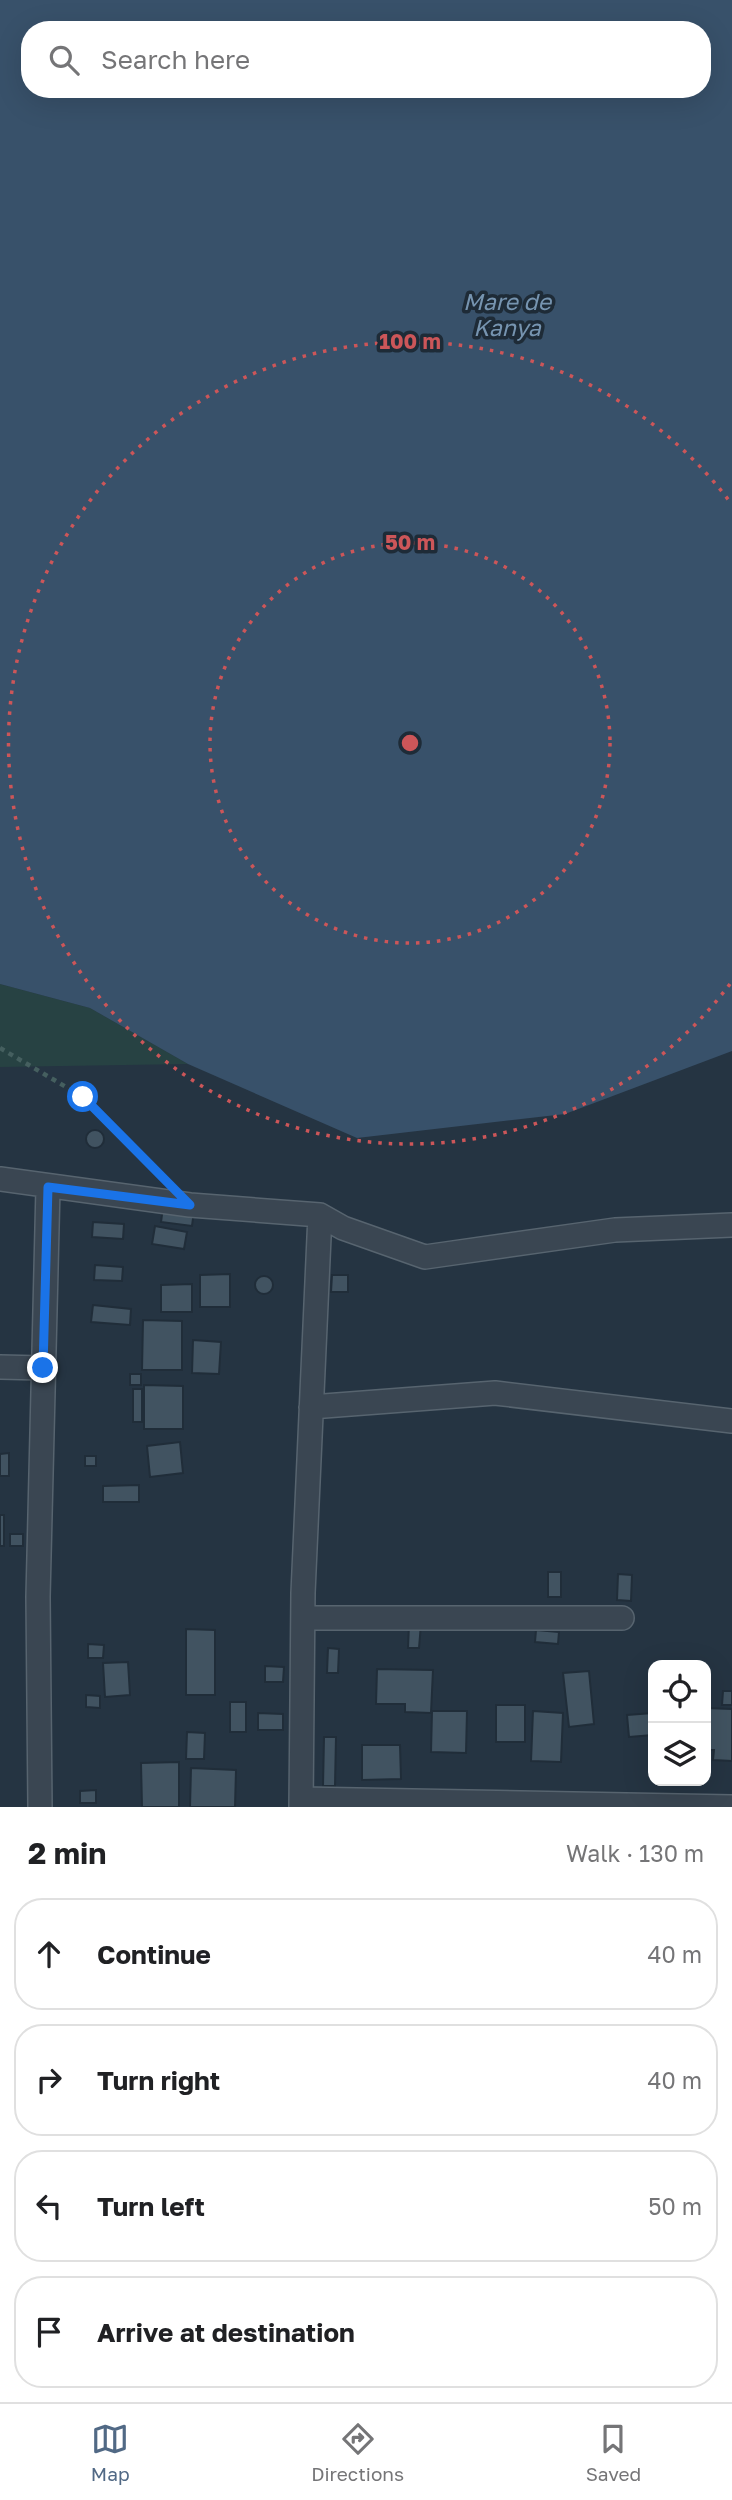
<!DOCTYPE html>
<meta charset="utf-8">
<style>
:root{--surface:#fff;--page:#f2f2f2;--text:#202124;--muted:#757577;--line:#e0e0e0;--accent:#516985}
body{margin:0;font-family:"Golos Text",sans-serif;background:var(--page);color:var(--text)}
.controls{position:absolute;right:21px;bottom:21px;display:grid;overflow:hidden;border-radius:14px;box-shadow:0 7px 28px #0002}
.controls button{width:63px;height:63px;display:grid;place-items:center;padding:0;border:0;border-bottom:2px solid var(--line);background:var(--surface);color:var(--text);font:35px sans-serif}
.stop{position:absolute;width:21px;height:21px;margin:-16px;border:5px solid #1a73e8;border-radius:50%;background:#fff}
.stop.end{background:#1a73e8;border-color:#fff;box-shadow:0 2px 7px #0008}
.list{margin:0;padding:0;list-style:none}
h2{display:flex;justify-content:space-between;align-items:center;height:91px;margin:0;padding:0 28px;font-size:30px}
h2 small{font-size:23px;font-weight:400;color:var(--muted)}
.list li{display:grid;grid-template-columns:46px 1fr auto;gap:21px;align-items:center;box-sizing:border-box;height:112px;margin:0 14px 14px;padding:0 14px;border:2px solid var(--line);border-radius:28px}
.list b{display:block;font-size:26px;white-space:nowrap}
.list em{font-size:23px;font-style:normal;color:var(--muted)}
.icon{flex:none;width:38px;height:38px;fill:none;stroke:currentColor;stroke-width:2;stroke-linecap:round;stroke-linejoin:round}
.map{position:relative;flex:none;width:732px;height:1807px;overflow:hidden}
.search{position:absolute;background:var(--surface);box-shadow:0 7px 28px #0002;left:21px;right:21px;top:21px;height:77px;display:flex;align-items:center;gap:18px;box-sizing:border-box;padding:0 24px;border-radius:28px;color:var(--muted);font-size:26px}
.sheet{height:595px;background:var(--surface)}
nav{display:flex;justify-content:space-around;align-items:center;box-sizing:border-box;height:98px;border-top:2px solid var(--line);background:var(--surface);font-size:19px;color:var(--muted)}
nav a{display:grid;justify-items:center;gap:4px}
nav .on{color:var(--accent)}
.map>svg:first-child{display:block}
.green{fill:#274243}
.water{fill:#38516a;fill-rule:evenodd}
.building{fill:#415361;stroke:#202d39;stroke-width:2}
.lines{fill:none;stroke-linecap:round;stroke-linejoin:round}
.minor-casing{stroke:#57646f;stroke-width:26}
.path{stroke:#455f5f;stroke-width:4.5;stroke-dasharray:5 5;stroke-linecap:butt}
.minor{stroke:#3a4652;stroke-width:23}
.route{stroke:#1a73e8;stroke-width:9}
.ring{fill:none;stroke:#cc5659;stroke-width:3.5;stroke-dasharray:3.5 7}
.labels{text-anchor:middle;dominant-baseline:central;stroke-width:7;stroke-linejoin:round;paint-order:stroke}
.water-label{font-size:23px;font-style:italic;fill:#7694b0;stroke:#1e2b37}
.centre{fill:#cc5659;stroke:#1e2b37;stroke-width:3.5}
.ring-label{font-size:21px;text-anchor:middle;font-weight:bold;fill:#cc5659;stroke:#1e2b37;stroke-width:7;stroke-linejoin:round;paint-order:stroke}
</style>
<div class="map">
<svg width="732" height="1807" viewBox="0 0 732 1807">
<rect width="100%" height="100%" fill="#253442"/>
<path class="green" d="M0,984L90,1008L188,1064L0,1067Z"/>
<path class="water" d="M0,0H732V1051L565,1114L357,1138L188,1064L90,1008L0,984ZM30,30H702V89H30Z"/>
<path class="building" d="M86 1139a9 9 0 1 1 18 0a9 9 0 1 1-18 0Z
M163,1207L194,1211L192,1226L161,1222Z
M93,1222L124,1224L123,1239L92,1237Z
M155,1226L187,1232L184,1249L152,1244Z
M95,1265L123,1267L122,1281L94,1280Z
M230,1274V1307H200V1275Z
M332,1275H348V1292H331Z
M255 1285a9 9 0 1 1 18 0a9 9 0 1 1-18 0Z
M192,1284V1312H161V1285Z
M93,1305L131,1309L130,1325L91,1322Z
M143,1320L182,1321V1370H142Z
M193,1340L221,1342L219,1374L192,1373Z
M130,1374H141V1385H130Z
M144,1385L183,1386V1429H144Z
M133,1389H142V1422H133Z
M180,1442L183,1473L150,1477L147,1446Z
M9,1453V1476H0V1454Z
M85,1456H96V1466H85Z
M139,1485V1502H103V1486Z
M0,1515H4V1546H0Z
M10,1534H23V1546H10Z
M548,1572H561V1597H548Z
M618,1574L632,1575L631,1601L617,1600Z
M409,1624H421L419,1648H408Z
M186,1629L215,1630V1695H186Z
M536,1630L559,1632L558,1644L535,1642Z
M88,1644L104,1645L103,1658H88Z
M328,1648L339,1649L338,1673H327Z
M128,1662L130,1695L105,1697L103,1663Z
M265,1666L284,1667L283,1682H265Z
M377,1669L433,1670L431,1713L405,1712V1704H376Z
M589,1671L594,1724L569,1727L563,1673Z
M723,1691H732V1705H722Z
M86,1695L100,1696V1708L86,1707Z
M230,1702H246V1732H230Z
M496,1705H525V1742H496Z
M706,1708L732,1709V1761L713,1760L714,1750H706Z
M432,1711H467L466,1753L431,1752Z
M533,1711L563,1713L561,1762L531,1761Z
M258,1713L283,1714V1730H258Z
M653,1713V1735L629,1737L627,1715Z
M187,1732L205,1733L204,1759H186Z
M324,1737H336L335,1786H323Z
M362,1745H400L401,1779L362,1780Z
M179,1762V1807H142L141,1763Z
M191,1768L236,1770L235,1807H190Z
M96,1790V1803H80V1791Z"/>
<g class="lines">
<defs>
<path id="minor" d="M0,1179L190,1205L320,1215L343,1228L425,1257L615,1230L732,1225
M0,1367L43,1368
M311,1407L495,1393L732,1421
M303,1618H622
M302,1799L732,1807
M40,1807L38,1597L48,1187
M301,1807L303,1593L320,1215"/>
</defs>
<use href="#minor" class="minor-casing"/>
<path class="path" d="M0,1048L83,1097L163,1177"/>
<use href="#minor" class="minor"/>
</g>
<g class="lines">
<path class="route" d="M43,1368L48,1187L190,1205L83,1097"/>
</g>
<g class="ring">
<circle cx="410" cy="743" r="200"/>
<path d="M730 984A401 401 0 1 1 730 502"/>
</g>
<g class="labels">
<g class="water-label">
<text x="507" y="301">Mare de<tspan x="507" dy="26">Kanya</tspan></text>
</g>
</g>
<circle cx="410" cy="743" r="10" class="centre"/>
<g class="ring-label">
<text x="410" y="349">100 m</text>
<text x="410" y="550">50 m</text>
</g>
</svg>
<div class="controls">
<button><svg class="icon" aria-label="locate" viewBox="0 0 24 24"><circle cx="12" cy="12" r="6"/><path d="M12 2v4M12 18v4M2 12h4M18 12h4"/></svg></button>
<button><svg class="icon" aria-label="layers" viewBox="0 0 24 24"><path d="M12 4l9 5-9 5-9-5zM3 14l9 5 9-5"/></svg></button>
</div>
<div class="stop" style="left:83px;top:1097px"></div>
<div class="stop end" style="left:43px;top:1368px"></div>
<div class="search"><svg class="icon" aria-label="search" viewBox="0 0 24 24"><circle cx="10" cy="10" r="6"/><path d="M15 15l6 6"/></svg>Search here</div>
</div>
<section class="sheet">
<h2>2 min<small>Walk · 130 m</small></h2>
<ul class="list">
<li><svg class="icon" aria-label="ahead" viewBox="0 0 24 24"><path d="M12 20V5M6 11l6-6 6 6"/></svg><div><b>Continue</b></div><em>40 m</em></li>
<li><svg class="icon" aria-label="right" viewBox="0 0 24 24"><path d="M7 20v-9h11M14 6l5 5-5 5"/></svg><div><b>Turn right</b></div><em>40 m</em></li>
<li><svg class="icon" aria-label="left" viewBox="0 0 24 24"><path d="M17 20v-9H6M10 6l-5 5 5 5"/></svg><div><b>Turn left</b></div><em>50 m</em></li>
<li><svg class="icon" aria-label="arrive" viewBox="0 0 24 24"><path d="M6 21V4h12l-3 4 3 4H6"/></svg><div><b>Arrive at destination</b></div></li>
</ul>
</section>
<nav>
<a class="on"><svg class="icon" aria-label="map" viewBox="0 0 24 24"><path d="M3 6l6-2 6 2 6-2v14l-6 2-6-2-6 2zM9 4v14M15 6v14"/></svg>Map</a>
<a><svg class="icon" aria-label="directions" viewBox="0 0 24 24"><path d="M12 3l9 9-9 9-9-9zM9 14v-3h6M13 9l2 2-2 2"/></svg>Directions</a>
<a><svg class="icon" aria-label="saved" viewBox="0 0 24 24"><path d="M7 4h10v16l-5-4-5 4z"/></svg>Saved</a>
</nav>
